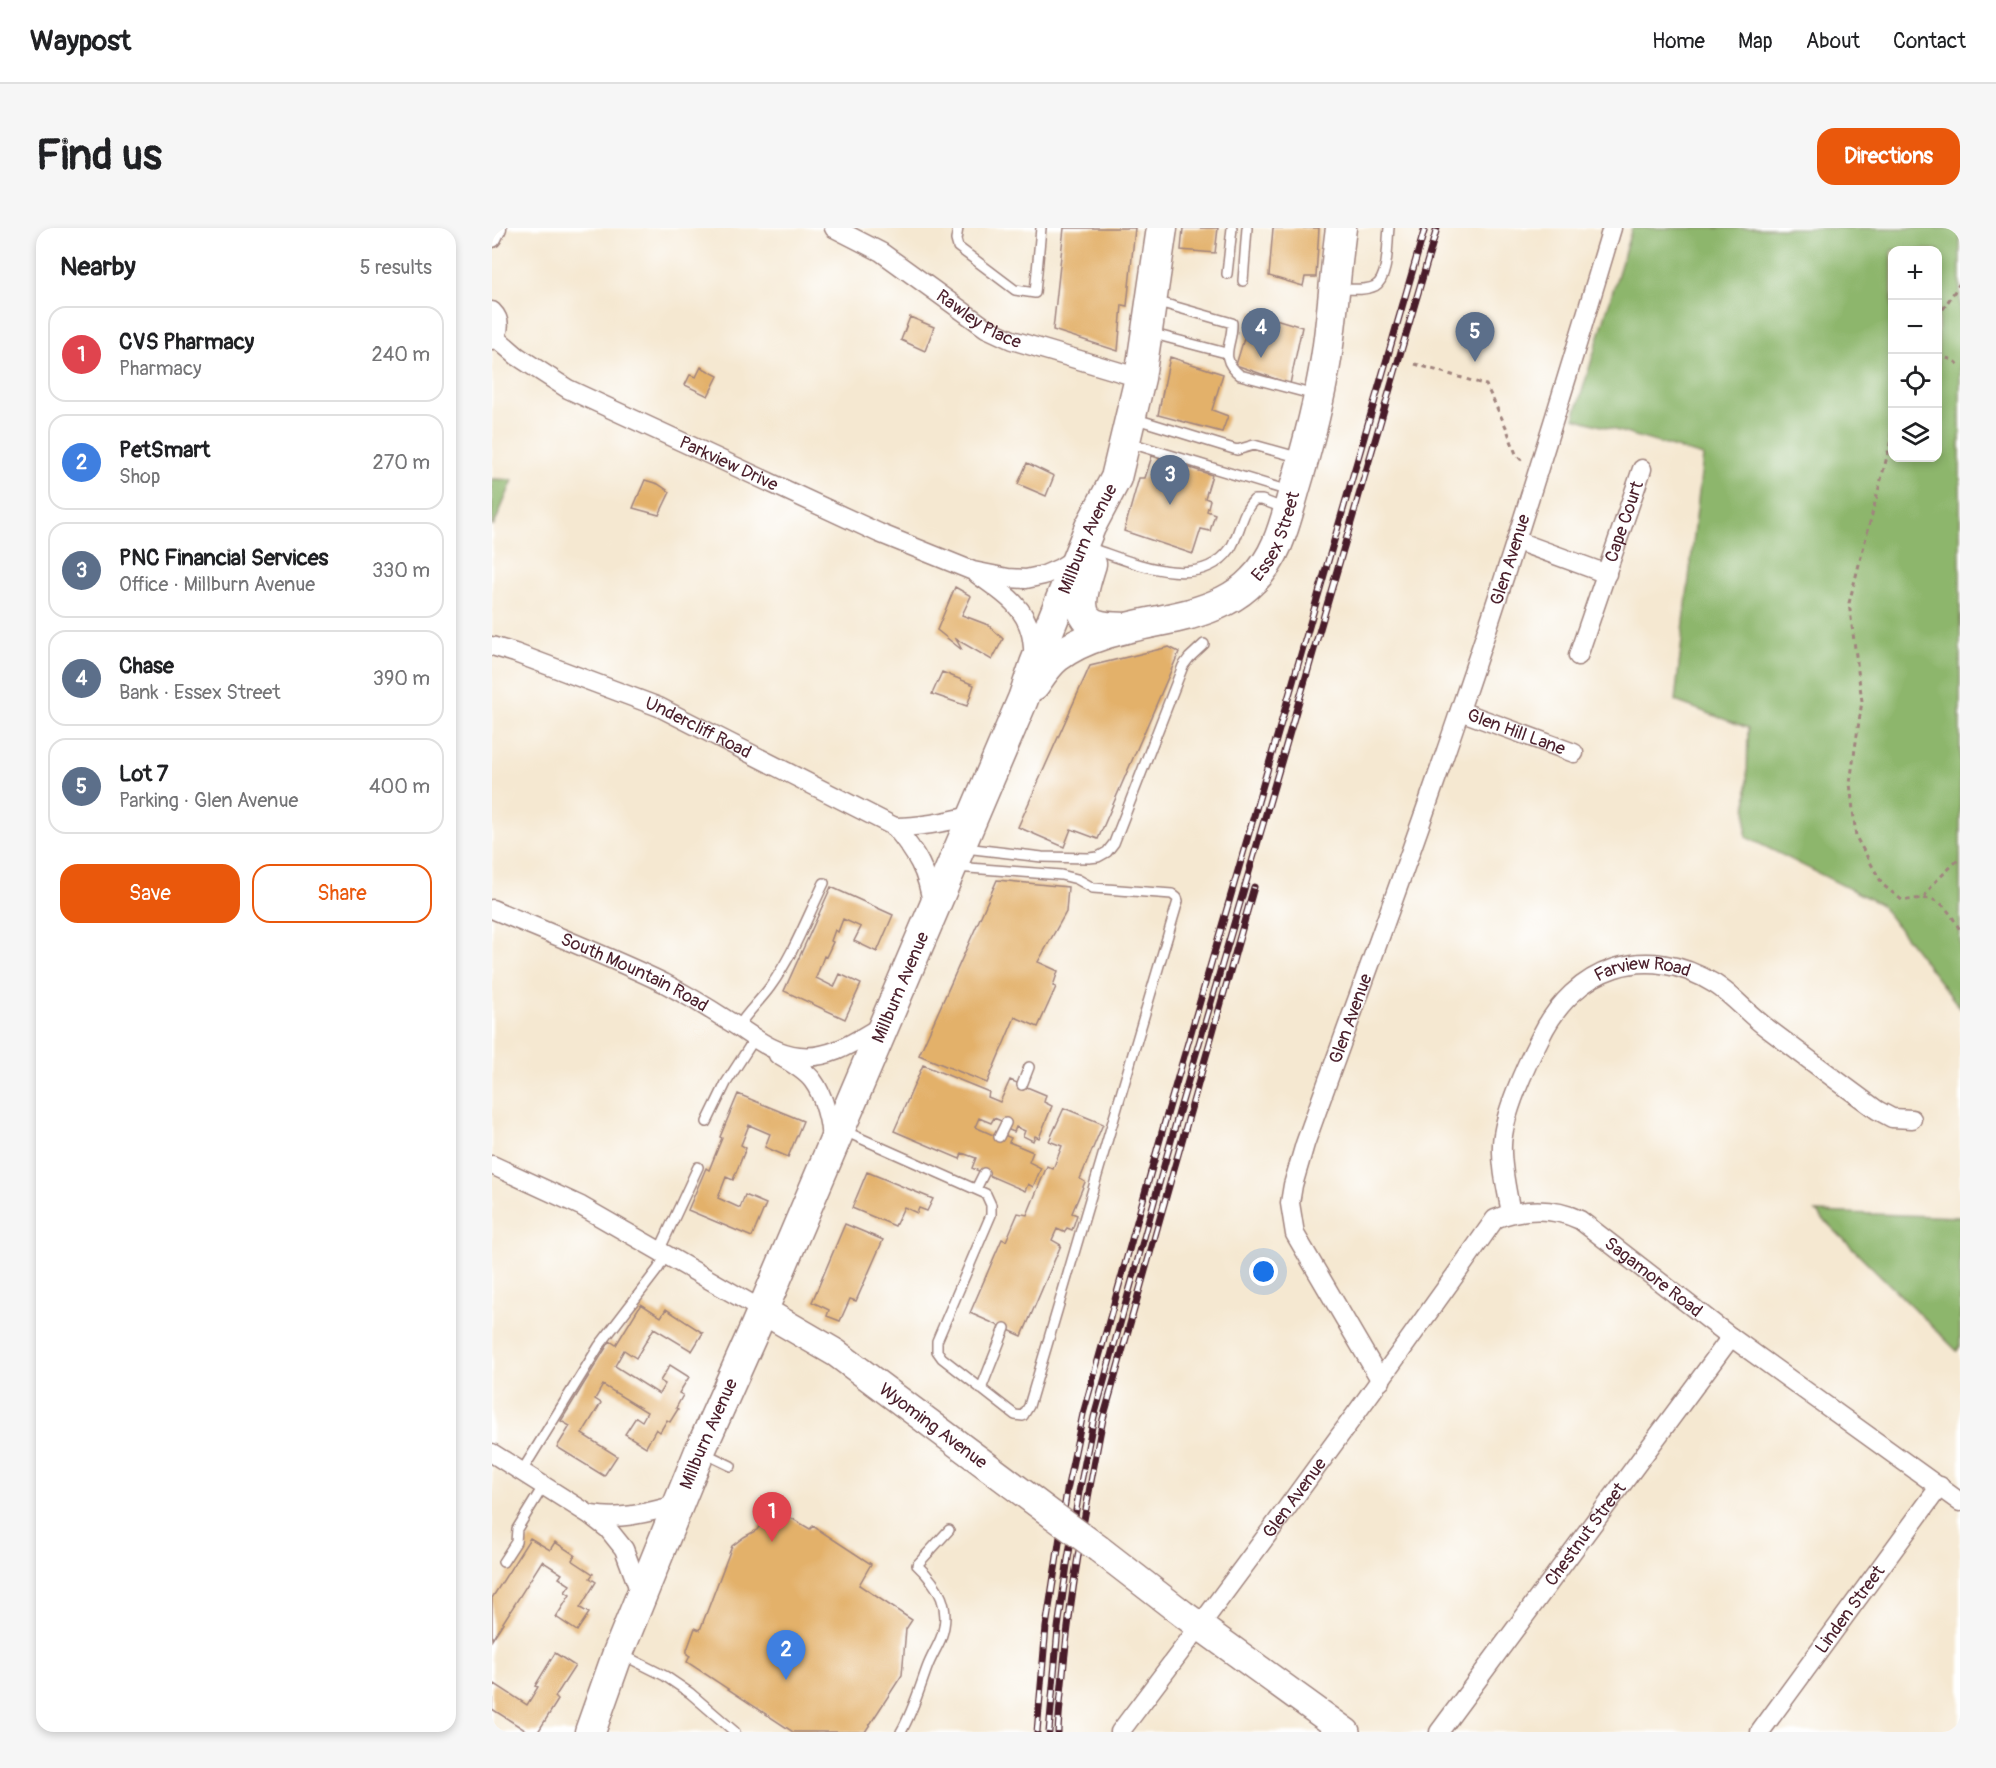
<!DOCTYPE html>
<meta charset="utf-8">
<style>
:root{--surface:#fff;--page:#f6f6f6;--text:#202124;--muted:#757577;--line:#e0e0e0;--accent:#ea580c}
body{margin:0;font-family:Pangolin,sans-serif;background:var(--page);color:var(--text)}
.controls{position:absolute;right:18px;top:18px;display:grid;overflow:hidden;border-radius:12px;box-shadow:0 3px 9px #0003}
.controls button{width:54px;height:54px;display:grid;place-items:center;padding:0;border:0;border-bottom:2px solid var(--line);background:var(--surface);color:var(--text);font:30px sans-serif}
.you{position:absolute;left:772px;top:1044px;width:21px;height:21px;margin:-15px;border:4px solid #fff;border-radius:50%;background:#1a73e8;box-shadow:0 0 0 9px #1a73e833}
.badge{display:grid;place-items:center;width:39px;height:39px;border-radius:50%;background:var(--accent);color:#fff;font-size:20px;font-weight:700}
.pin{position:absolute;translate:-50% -50px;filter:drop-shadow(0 2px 3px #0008)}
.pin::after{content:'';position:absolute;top:32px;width:21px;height:18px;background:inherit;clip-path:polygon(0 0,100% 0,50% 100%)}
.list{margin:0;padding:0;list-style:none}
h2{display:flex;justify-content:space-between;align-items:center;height:78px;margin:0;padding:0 24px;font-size:26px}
h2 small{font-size:20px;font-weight:400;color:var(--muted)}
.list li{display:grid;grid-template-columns:39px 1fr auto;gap:18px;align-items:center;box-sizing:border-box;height:96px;margin:0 12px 12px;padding:0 12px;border:2px solid var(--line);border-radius:18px}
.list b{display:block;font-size:22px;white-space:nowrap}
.list p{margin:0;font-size:20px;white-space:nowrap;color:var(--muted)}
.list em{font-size:20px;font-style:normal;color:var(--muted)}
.actions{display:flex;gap:12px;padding:18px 24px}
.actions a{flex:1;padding:14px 0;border:2px solid var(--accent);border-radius:18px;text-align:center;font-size:21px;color:var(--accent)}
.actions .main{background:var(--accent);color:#fff}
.icon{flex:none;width:33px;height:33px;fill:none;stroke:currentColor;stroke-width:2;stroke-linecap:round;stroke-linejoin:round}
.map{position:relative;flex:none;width:1468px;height:1504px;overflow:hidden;border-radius:18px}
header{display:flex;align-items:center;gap:36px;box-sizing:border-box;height:84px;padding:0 30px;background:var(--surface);border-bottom:2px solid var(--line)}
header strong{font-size:28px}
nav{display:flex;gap:33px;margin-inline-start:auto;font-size:21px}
.intro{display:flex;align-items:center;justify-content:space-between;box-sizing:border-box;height:144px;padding:0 36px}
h1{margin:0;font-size:42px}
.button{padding:15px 27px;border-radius:18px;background:var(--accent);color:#fff;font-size:21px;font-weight:700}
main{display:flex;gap:36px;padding:0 36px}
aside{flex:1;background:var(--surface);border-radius:18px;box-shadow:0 3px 9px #0003}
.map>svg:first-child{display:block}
.forest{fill:#8db66c;stroke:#6c6a4c;stroke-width:1.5;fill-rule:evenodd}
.building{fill:#e3b16b}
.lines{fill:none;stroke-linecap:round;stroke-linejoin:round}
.service-casing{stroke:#a0847e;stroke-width:12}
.minor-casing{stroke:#a0847e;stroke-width:21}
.secondary-casing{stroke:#a0847e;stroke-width:30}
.primary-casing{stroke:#a0847e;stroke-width:33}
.path{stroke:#a0847e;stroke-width:3;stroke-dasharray:4.5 4.5;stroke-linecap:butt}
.service{stroke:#fff;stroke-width:9}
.minor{stroke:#fff;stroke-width:18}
.secondary{stroke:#fff;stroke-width:27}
.primary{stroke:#fff;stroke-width:30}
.rail-casing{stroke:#4a1f2b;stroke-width:7}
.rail{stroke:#fff;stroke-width:4.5;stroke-dasharray:14;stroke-linecap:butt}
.secondary-bridge-casing{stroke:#a0847e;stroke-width:30;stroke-linecap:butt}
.secondary-bridge{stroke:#fff;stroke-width:27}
.labels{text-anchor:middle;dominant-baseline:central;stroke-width:6;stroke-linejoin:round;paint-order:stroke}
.street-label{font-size:18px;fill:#4a1f2b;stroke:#fff}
</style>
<header>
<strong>Waypost</strong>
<nav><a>Home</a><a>Map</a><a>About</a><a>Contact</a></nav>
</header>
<div class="intro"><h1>Find us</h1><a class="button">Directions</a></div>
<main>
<aside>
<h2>Nearby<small>5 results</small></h2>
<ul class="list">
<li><span class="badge" style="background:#e0444e">1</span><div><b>CVS Pharmacy</b><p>Pharmacy</p></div><em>240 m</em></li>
<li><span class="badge" style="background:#3f7fe0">2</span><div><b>PetSmart</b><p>Shop</p></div><em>270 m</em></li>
<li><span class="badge" style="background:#5c6f8a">3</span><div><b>PNC Financial Services</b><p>Office · Millburn Avenue</p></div><em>330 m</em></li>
<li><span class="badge" style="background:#5c6f8a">4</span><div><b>Chase</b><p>Bank · Essex Street</p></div><em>390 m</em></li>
<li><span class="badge" style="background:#5c6f8a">5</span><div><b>Lot 7</b><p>Parking · Glen Avenue</p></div><em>400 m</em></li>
</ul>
<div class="actions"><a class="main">Save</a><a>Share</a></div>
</aside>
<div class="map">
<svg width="1468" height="1504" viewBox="0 0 1468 1504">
<rect width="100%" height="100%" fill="#fff"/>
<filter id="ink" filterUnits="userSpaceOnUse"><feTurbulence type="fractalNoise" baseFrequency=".0167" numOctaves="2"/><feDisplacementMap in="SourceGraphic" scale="12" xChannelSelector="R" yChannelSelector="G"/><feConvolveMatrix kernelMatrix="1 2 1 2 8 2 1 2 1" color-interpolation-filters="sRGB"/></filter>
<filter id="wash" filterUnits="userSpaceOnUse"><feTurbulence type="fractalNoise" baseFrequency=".008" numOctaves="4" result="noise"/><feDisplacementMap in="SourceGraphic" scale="24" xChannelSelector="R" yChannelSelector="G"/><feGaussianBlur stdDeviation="1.35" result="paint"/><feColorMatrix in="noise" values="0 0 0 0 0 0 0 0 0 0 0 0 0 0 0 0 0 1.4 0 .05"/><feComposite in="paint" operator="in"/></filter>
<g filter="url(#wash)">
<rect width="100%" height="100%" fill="#f5e8d1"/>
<path class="forest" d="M1140,0H1468V780L1388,676L1254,609L1256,500L1183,473L1211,228L1082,190ZM1400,22H1446V230H1400Z
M0,251L21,252L2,297H0Z
M1324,984L1468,989V1118L1465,1123Z"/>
<g id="blocks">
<path class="building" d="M572,0H643L635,78L630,77L626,123L561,102Z
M691,0H726L723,25L689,22Z
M781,0H827L824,49H813L811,58L777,48Z
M760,84L810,99L798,156L744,137Z
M418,89L442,99L433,123L409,112Z
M678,129L731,146L720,182L736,188L730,204L666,187Z
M209,139L226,148L216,168L193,157L198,147L204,149Z
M660,228L720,247L713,270L718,272L715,283L723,286L718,303L709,301L701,326L632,303L647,250H653Z
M535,235L562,248L554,268L526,256Z
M153,252L166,256L178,264L167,287L141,280Z
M463,359L479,368L470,387L496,397L511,411L500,432L464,411L470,422L445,402Z
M677,419L687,424L606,611L579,601L572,619L526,599L598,438Z
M450,444L482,457L475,478L440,466Z
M505,652L576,659L574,684L546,734L566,743L561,758L564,759L546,799L523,789L495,855L427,827Z
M339,659L401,687L385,724L362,713L369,699L351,691L346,704L343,702L339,713L341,714L334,729L332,728L324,750L342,759L348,746L369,756L353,791L292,763Z
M431,837L497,864L496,869L508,874L518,852L554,867L552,874L560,878L547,910L543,908L541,913L531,908L533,903L524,899L522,904L512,900L514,895L502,890L499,895L487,890L483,899L508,910L510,906L519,910L517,914L541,924L537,934L549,940L541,959L536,956L533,963L480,940L484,930L470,925L468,931L402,903Z
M246,866L311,893L296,929L273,919L278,906L257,897L249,917L254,920L241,952L234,949L226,970L248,980L253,967L274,976L260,1009L196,982L214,940L217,942L230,910L228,909Z
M572,880L611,896L588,951L593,954L580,985L585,987L580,1002L575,1000L572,1004L565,1001L560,1012L569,1017L530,1108L478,1085L510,1011L514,1013L526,985L535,987L555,938L561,941L570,918L557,913Z
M375,944L441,971L435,983L427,980L425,985L412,979L403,998L360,980Z
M353,996L391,1012L364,1073L358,1071L348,1093L335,1088L337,1082L320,1074Z
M149,1076L169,1089L174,1081L211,1105L200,1123L162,1100L144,1130L132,1122L123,1138L167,1166L173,1156L168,1153L178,1137L197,1149L187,1165L191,1167L184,1180L186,1181L178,1194L175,1192L168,1204L164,1201L154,1219L133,1206L144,1189L150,1193L155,1184L111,1157L103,1171L109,1175L90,1206L125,1228L112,1248L65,1219L78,1198L69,1193L118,1113L124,1117Z
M281,1283L301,1291L318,1301L321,1298L379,1336L367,1357L420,1392L414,1401L410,1447L373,1504H301L195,1434L198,1428L195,1426V1422L203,1400L208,1402L240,1318L252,1309L265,1302L275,1287Z
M38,1310L58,1322L63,1314L83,1327L80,1332L101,1346L98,1350L104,1354L88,1380L97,1385L85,1403L64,1389L78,1367L73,1364L78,1357L67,1350L70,1346L50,1333L0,1412V1370Z
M63,1425L83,1438L63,1469L66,1472L46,1504H36L0,1481V1460L3,1456L35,1477L46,1459L43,1458Z"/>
</g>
</g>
<g filter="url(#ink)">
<use href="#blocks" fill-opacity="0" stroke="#a0847e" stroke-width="1.5"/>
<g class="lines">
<defs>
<path id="service" d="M466,0L464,12L466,19L523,62L543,65L549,0
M735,46L740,0
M751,53L755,0
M845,61C856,61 873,63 883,58C897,50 895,15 897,0
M663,73L740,95C741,117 725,129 748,147L823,167
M658,105L734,125
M641,190L745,222L762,217L809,230
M635,214L797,263
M604,322C642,335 707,364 738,321C748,306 749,285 762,272H770L794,281
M473,620L550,629L597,630L606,629L615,624L622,615L691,438L697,430L712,416
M246,799C255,784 268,773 278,759C301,727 315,690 332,655
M530,857L537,839
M215,894L234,855L263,810
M350,902L494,966L499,977V987L445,1113V1123L450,1130L523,1187L531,1188L537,1178L686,673L685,670L680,666L601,660L585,651L569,647L464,639
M507,909L514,895
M484,961L492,945
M167,1023L206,939
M489,1161L513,1100
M210,1224L239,1238
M30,1243L107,1118L166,1041L174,1027
M11,1334L24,1314L25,1301L52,1257
M131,1427L173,1448L198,1465L243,1504
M409,1504C421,1483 427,1462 435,1440C439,1429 445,1420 449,1410C460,1379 447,1358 425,1337L457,1302"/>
<g id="minor">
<path id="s1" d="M342,0L389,24L494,100L520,112L648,150"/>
<path d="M0,10L5,0"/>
<path d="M0,83C9,92 9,103 0,112"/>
<path id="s2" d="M3,109L25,128L76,161L387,305L481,343L516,350L534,351L552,347L568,340L584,330"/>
<path d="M1025,313L1115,346"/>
<path d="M485,346C508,363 532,376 539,406C541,414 541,422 542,430"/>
<path id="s3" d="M0,418L23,425L167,479L403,599C430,599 455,594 482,587"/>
<path id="s4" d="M1086,428L1150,241"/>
<path id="s5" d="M968,483L1082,525"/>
<path d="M403,599C424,625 436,643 440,677"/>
<path id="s6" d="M0,681C57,705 116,728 172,755C193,766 215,779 235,792C259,806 278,825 307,828C339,832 365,812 391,797"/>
<path d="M286,827C298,834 313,842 321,853C331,866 340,897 338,913"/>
<path d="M0,937L89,978L270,1082"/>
<path id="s7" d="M1019,985C1015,963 1009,939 1010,917C1011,887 1034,837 1048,810C1082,739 1154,713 1223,756C1242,768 1257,787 1275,800C1311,827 1348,855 1385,882L1400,890L1420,891"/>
<path id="s8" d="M889,1153L803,1006L798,975L801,957L813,916C865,771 919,627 968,482C1023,322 1072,161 1120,0"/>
<path d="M0,1225L98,1287L116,1301L132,1321L149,1367"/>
<path d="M99,1287C132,1292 153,1285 185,1277"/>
<path id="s9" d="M628,1504C756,1335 881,1164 1003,991C1030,980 1061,979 1088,992L1239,1109L1468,1274"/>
<path id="s10" d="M947,1504L1239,1109"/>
<path id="s11" d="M1268,1504L1448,1258"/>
</g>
<g id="secondary">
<path id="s12" d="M270,1082L344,1125L562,1288"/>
<path d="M607,1321L691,1386L854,1504"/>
</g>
<g id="primary">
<path d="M599,336C593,356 578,392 609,398C617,400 625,399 633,400"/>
<path id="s13" d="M542,457C549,447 556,436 565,429C601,401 656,397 698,386C722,379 744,370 761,352C786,328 793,294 802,263C815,220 827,175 834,131C841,87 843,43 849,0"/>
<path id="s14" d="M98,1504L126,1425L208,1223L263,1100L531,471L543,436L598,299L624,250L648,150L670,0"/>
</g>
</defs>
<use href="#service" class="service-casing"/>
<use href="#minor" class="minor-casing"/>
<use href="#secondary" class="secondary-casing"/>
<use href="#primary" class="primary-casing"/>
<path class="path" d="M1446,89L1468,55
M1446,128L1462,132L1468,138
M923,136L994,157L1014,199L1024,226L1031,234
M1400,196L1398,217L1357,375L1370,473L1358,555L1364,609L1391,657L1411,673C1446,666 1451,673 1468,702
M1432,669L1442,655L1468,630"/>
<use href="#service" class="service"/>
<use href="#minor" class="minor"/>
<use href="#secondary" class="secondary"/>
<use href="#primary" class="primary"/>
<defs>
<path id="rail" d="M545,1504L554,1399L564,1335L575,1262L591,1186L672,897L933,0
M557,1504L566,1400L575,1337L587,1264L602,1189L687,884L945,0
M566,1504C567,1481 570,1458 572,1435C580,1353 595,1272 611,1191L762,659"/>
</defs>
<use href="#rail" class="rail-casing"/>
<use href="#rail" class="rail"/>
<defs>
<path id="secondary-bridge" d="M562,1288L607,1321"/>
</defs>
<use href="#secondary-bridge" class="secondary-bridge-casing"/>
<use href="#secondary-bridge" class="secondary-bridge"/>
</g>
</g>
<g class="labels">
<g class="street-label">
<text stroke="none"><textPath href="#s1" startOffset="172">Rawley Place</textPath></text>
<text stroke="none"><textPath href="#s2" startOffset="267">Parkview Drive</textPath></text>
<text stroke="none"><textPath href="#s4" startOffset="142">Cape Court</textPath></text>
<text stroke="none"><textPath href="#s13" startOffset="300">Essex Street</textPath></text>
<text stroke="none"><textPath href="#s14" startOffset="1293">Millburn Avenue</textPath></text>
<text stroke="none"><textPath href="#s8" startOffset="882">Glen Avenue</textPath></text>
<text stroke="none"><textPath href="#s3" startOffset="222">Undercliff Road</textPath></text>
<text stroke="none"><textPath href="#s5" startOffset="60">Glen Hill Lane</textPath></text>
<text stroke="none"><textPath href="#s6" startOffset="156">South Mountain Road</textPath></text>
<text stroke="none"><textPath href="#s7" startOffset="316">Farview Road</textPath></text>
<text stroke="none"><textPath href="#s14" startOffset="807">Millburn Avenue</textPath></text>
<text stroke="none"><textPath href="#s8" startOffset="396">Glen Avenue</textPath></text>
<text stroke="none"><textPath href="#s9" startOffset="816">Sagamore Road</textPath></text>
<text stroke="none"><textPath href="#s12" startOffset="207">Wyoming Avenue</textPath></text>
<text stroke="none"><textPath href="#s14" startOffset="321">Millburn Avenue</textPath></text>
<text stroke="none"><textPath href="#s9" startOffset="292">Glen Avenue</textPath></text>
<text stroke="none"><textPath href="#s10" startOffset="246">Chestnut Street</textPath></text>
<text stroke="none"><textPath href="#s11" startOffset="152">Linden Street</textPath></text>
</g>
</g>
</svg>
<div class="controls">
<button>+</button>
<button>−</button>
<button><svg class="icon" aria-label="locate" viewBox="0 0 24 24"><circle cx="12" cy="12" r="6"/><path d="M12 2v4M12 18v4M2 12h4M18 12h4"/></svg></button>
<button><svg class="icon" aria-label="layers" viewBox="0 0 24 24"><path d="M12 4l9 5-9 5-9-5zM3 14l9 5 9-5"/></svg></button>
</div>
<div class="you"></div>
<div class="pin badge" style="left:280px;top:1314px;background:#e0444e">1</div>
<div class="pin badge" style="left:294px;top:1452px;background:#3f7fe0">2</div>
<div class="pin badge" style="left:678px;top:277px;background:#5c6f8a">3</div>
<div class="pin badge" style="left:769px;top:130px;background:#5c6f8a">4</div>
<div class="pin badge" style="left:983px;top:134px;background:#5c6f8a">5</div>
</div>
</main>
